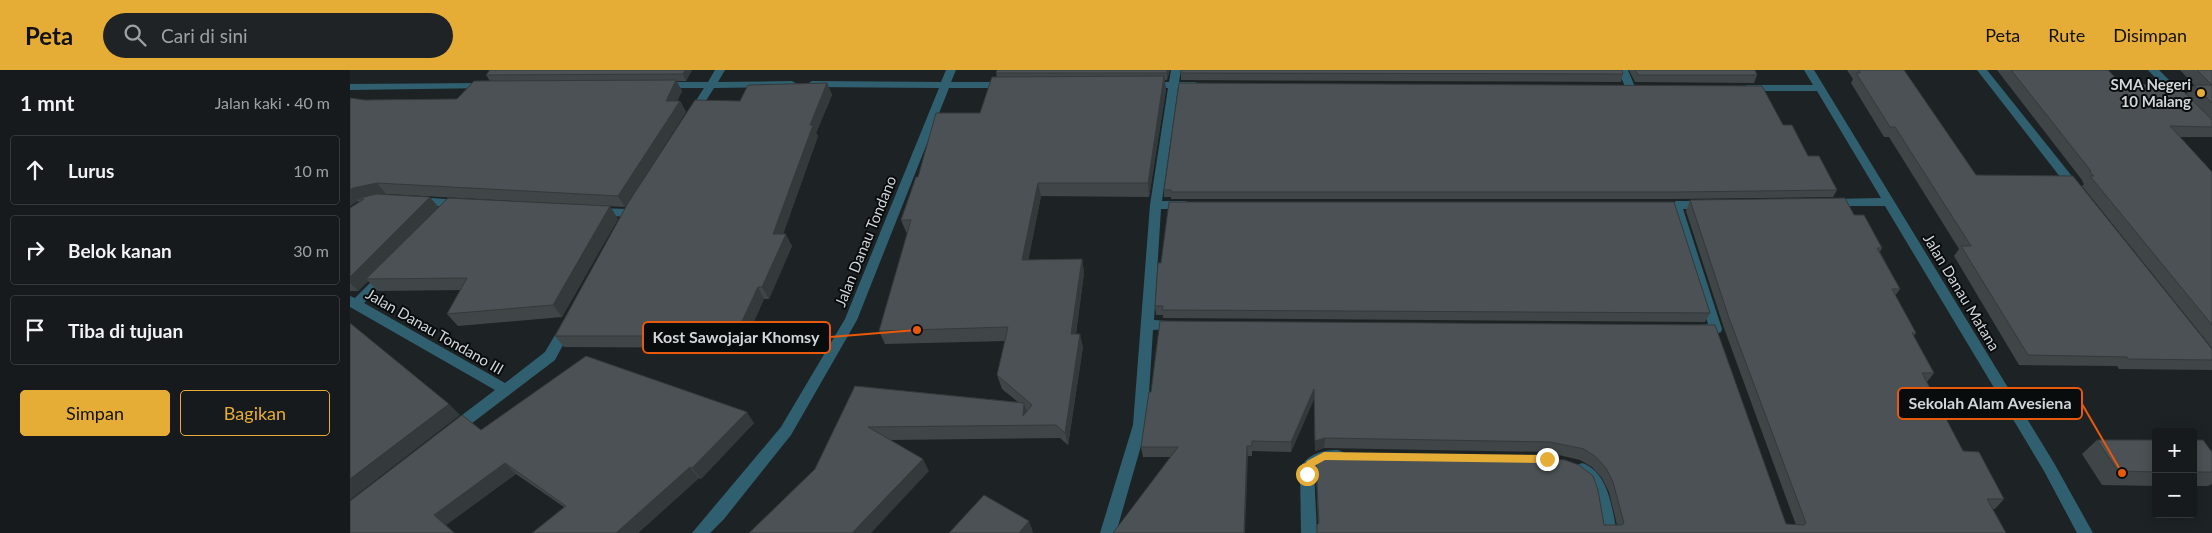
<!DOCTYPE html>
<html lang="id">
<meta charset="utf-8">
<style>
:root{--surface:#161a1c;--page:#1f2325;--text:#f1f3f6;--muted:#9ea1a3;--line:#35383b;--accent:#e6ad36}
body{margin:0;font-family:Lato,sans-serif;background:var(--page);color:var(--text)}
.controls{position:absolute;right:15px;bottom:15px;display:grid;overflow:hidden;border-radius:5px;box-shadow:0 2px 12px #0003}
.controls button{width:45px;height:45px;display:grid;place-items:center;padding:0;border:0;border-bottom:1px solid var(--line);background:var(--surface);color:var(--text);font:25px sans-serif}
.stop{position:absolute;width:15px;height:15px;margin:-11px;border:4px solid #e6ad36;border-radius:50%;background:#fff}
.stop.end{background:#e6ad36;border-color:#fff;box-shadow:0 1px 5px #0008}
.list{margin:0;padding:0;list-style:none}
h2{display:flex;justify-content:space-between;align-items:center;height:65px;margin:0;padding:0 20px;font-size:21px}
h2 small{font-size:16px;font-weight:400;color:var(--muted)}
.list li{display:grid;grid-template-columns:32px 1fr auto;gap:15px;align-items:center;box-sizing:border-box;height:70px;margin:0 10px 10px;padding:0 10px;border:1px solid var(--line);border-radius:5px}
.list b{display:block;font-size:19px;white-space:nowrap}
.list em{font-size:16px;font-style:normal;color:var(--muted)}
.actions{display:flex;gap:10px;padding:15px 20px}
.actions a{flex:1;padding:11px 0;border:1px solid var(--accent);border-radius:5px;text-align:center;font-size:18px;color:var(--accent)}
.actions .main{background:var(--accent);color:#111}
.icon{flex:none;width:28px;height:28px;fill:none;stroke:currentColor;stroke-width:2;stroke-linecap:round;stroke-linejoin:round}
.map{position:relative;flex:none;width:1862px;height:463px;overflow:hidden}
header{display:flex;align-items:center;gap:30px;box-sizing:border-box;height:70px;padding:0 25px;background:var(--accent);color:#111}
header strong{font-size:24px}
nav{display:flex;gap:28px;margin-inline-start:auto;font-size:18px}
.search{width:350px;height:45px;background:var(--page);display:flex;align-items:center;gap:12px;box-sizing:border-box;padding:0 18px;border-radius:28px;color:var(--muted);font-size:19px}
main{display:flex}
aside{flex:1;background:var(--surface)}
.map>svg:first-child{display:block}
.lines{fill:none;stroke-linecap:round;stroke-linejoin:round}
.street{fill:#30606f;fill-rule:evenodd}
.wall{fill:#404648}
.shaded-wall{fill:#34393b}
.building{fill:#4b5154;stroke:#34393b}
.route{fill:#e6ad36}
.poi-dot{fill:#e6ad36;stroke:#090c0d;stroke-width:2}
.labels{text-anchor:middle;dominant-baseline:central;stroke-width:4;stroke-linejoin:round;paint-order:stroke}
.poi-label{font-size:15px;font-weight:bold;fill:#d2d6d8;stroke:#090c0d;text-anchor:end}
.street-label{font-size:15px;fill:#d2d6d8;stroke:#090c0d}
.leader{fill:none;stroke:#e8590c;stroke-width:2}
.callout-dot{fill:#e8590c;stroke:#090c0d;stroke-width:2}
.callout{fill:#090c0d;stroke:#e8590c;stroke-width:2}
.callout-label{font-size:16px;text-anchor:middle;font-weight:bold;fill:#d2d6d8}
</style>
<header>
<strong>Peta</strong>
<div class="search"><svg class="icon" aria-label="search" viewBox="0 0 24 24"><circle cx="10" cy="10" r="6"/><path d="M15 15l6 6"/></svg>Cari di sini</div>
<nav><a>Peta</a><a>Rute</a><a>Disimpan</a></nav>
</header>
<main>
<aside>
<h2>1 mnt<small>Jalan kaki · 40 m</small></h2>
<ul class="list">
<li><svg class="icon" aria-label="ahead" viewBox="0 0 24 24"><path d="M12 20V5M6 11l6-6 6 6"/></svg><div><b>Lurus</b></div><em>10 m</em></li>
<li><svg class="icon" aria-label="right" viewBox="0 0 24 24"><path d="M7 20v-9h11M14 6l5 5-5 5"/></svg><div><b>Belok kanan</b></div><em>30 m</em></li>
<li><svg class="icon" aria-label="arrive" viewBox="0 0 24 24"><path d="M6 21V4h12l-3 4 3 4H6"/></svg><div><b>Tiba di tujuan</b></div></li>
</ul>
<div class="actions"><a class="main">Simpan</a><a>Bagikan</a></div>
</aside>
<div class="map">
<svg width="1862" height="463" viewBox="0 0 1862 463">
<rect width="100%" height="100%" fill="#1d2325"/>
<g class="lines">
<path class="street" d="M365,0H375L368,12L442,11L447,14L442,17L364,18L347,45L343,46L338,43L354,18H312L307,15L312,12H358Z
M596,0H606L601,12H655L660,15L655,18H599L507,250L441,365L374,449L360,463H342L431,357L495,249L589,18L462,17L457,14L462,11L591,12Z
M821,0H831L829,12H845L850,15L845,18H828L812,131H836L842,135L836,139H811L804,250L832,252L833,255L832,258L803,260L797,355L766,463H750L783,355L800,135L818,18H800L795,15L800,12H819Z
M1268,0H1278L1285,17L1284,19H1276Z
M1454,0H1464L1704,393L1743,463H1727L1694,401L1535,136H1479L1477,133L1483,129L1531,128L1467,21H1397L1392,18L1397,15H1463Z
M1627,0H1637L1729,115L1731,118L1729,121H1721Z
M1798,0H1809L1833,24V28H1825Z
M135,13L140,16L139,18L0,20V14Z
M67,127L110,130L116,134L110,138L63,134L61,131Z
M1326,131H1355L1361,135L1355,139H1333L1372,259L1371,262L1366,264L1347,261L1346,258L1347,255L1358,254L1320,135Z
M247,138L279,139L285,143L279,147L243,145L241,142Z
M36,200L40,201L42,204L40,207L14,233L155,313L195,282L212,253H222L223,256L205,290L109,363L104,365L99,363L97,359L99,355L145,320L0,237V226L5,228L32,201Z
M988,380L993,382L995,386L993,390L974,393L964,401L967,463H951L950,399C957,384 972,380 988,380Z
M1232,393C1259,402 1262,439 1267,463H1251L1242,420L1225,399L1227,395Z"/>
</g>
<path class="wall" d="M140,0H342L336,11H326L332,21L327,31H330L336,42L275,137L36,124L32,125L88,137L268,149L212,247L108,256L97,244L110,220L28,221L18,211L8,221H0V138L9,132L8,131L0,136V28L15,30L107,29L140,11L136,5Z
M647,0H820L817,10H815L816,20L799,127L691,126L678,190L732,189L734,203L726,264L733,277L718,375L710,368L540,370L579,401L465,399L505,316L668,332L652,319L647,305L655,271L535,274L529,261L557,164L551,150L568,107L630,43L647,7L646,3Z
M1279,0H1405L1407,5L1404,13L1285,12Z
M1497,0H1554L1626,105L1862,279V300L1769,299L1767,296L1669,295L1604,186L1609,179L1539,67H1534L1501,13L1503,9Z
M1647,0H1758L1771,14L1836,24L1844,15L1830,0H1862V67H1830L1862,102V278L1732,116L1734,114L1732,111V110Z
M831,3L1273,4L1271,12L831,10Z
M477,13L482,25L466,63L468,66L433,164L442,176L419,229H414L392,278L214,277L205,266L390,31Z
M1433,55L1458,86L1487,120L1483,127L1326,129H821V127H814V120Z
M1340,130L1504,145L1532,178L1530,182L1550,219L1545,226L1566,263L1564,266L1584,303L1577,312L1613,381L1654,429L1645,439H1643L1656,463H967V455L968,454L966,402V392L1254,455H1267L1259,422L1252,408L1242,397L1230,390L1196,382L974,378L965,381L964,329L941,382L902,381V386L820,387H793L791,377L799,322L1365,255L1436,454L1446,455L1374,258L1336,141Z
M805,236L1360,243L1355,252L813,248V245H806Z
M404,353L351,409L349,408L288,463H182L214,437L166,404L96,455L105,463H0L131,360Z
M1747,370H1806V416L1752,415L1732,384Z
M1843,370L1862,382V414L1858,416H1843Z"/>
<path class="shaded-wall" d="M335,0H342L336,11L333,4Z
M817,0H820L817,10Z
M814,6L816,20L799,127L798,113Z
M326,10L332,21L322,42L316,31Z
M477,13L482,25L466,63L468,66L429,176L423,164L460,55Z
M330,31L336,42L275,137L268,126Z
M27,113L36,124L6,129L8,131L0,136V120L3,118Z
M688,113L691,126L676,203L672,190Z
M80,127L90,139L16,209L18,211L8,221L0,213V207Z
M260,136L268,149L212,247L203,235Z
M436,164L442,176L419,229L412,217Z
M732,189L734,203L724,277L721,264Z
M408,217L414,229L392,278L385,266Z
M730,264L733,277L718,375L715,363Z
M964,319V329L941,382V372Z
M674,333L678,346H673Z
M99,334L110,345L0,430V409Z
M397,342L404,353L351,409L342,398Z
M975,368L974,378L965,381V371Z
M897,376L898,386L895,463H894Z
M573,389L579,401L521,463H502Z
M155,393L166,404L96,455L105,463L84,445Z
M340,397L349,408L288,463H266Z
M679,451L683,462L682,463H669Z"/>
<path class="building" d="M140,0H335L333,4L136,5Z
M647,0H817V3H646Z
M831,0H1272L1273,4L831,3Z
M1285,0H1405L1407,5H1288Z
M1509,0H1554L1626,105L1723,106L1862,279V290L1778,289L1777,287L1678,285L1611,176H1621L1545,57H1540L1506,3H1510Z
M1661,0H1758L1771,14L1827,15L1862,50V57L1820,56L1862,102V255L1740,106H1744L1739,101H1741Z
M1847,0H1862V15Z
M814,6L798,113H688L672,190L732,189L721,264H730L715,363L706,355L518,357L573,389L502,463H399L465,399L505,316L674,333L673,346L682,335L647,305L658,257L529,261L561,150H551L566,107H568L586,43H630L642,7Z
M326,10L316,31H330L268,126L27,113L3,118L0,120V28L15,30L107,29L124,11Z
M477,13L460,55H463L423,164H436L412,217H408L385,266H205L278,133L345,30L390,31L398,15Z
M829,13L1412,16L1433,55H1442L1458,86H1469L1487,120L1329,122H821V120H814Z
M1844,15H1862V33Z
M26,124L80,127L0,207V138L14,129H6Z
M98,128L260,136L203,235L97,244L117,208L16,209Z
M1495,128L1504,145H1514L1532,178H1527L1550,219H1542L1566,263H1562L1584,303H1572L1613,381L1629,382L1654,429H1637L1656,463H967V455L969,453L966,392L975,384L1176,386L1215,390L1229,395L1243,406L1248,420L1254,455H1272L1274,453L1263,412L1256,398L1246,387L1234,379L1200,372L975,368L965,371L964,319L941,372L902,371V376H897L894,463H763L828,377H791L799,322H801L810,251L1365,255L1436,454L1454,455L1456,453L1379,248L1340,130Z
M819,132H1324L1360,243L812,240L813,236H805L808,193H811Z
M0,253L99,334L0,409Z
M236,286L397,342L342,398L340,397L266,463H182L216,436L155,393L84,445L104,463H0V431L112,345L131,360Z
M1747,370H1806V402L1768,401Z
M1843,370H1853L1862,382V402H1843Z
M634,425L679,451L669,463H599Z"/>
<path class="route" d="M974,382L1197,385L1201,389L1197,393L975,390L964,396L960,407H953L952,399L957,391Z"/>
<circle class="poi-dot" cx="1851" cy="23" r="5"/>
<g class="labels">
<g class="poi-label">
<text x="1841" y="14">SMA Negeri<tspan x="1841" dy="17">10 Malang</tspan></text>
</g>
<g class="street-label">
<text transform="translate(515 171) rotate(-68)">Jalan Danau Tondano</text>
<text transform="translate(1612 222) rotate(59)">Jalan Danau Matana</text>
<text transform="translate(85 261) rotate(30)">Jalan Danau Tondano III</text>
</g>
</g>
<path class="leader" d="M567 260L480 267M1772 403L1732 334"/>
<g class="callout-dot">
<circle cx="567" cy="260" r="5"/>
<circle cx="1772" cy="403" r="5"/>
</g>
<g class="callout">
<rect x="293" y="252" width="187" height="31" rx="5"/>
<rect x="1548" y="318" width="184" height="31" rx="5"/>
</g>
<g class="callout-label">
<text x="386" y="273">Kost Sawojajar Khomsy</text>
<text x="1640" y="339">Sekolah Alam Avesiena</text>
</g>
</svg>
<div class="controls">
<button>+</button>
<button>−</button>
</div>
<div class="stop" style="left:957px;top:404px"></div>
<div class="stop end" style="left:1197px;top:389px"></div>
</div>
</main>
